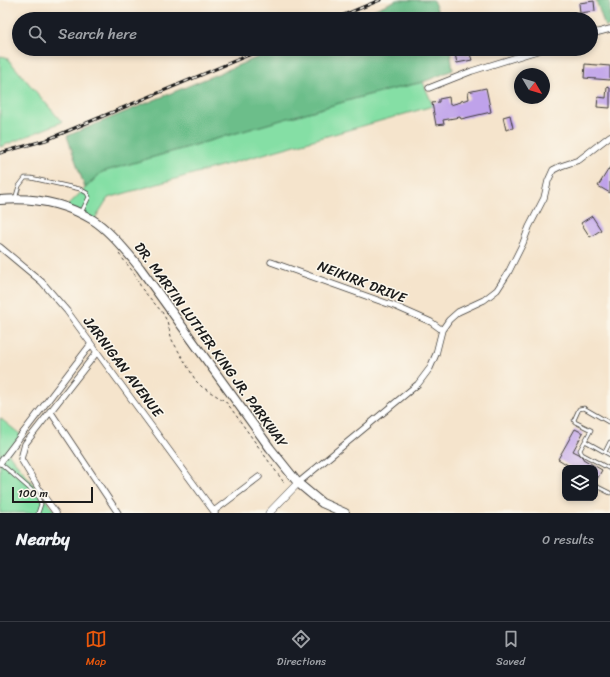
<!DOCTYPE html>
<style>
:root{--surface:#171b24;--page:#20242c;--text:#f1f3f6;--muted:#9ea1a6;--line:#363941;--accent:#ea580c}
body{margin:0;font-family:Sriracha,sans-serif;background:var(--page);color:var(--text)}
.controls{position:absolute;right:12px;bottom:12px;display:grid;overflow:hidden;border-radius:8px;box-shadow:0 2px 6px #0003}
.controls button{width:36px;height:36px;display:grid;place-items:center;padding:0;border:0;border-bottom:1px solid var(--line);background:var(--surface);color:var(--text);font:20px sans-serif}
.compass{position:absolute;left:514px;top:68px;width:36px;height:36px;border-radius:50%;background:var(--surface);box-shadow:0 2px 6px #0003;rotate:128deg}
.scale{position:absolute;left:12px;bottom:10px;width:81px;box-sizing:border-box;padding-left:4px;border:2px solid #1c1c1c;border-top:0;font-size:11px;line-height:14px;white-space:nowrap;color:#1c1c1c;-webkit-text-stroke:3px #fbf7ec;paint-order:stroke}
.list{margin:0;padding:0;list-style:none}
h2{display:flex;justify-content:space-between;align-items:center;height:52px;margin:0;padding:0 16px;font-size:17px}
h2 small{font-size:13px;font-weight:400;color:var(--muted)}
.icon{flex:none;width:22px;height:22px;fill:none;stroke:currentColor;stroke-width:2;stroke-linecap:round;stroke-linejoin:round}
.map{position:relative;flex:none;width:610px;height:513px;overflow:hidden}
.search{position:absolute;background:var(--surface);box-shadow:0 2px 6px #0003;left:12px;right:12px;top:12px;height:44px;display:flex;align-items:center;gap:10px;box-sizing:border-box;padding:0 14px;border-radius:22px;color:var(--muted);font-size:15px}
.sheet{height:108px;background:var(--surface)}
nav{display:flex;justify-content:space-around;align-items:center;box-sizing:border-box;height:56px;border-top:1px solid var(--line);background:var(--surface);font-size:11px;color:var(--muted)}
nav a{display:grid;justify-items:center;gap:2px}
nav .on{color:var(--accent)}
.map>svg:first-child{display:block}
.green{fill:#85dfa5;stroke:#507e60}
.forest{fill:#6cbe8a;stroke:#446d53}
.building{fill:#bfa2ea}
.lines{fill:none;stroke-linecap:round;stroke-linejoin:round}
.service-casing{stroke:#3d3a36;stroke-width:4.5}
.minor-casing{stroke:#3d3a36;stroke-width:7}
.tertiary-casing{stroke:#3d3a36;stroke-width:8}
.secondary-casing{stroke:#3d3a36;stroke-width:10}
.path{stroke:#3d3a36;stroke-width:1;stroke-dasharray:3 3;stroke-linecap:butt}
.service{stroke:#fff;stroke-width:3}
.minor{stroke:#fff;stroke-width:5.5}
.tertiary{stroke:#fff;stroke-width:7}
.secondary{stroke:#fff;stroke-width:8}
.rail-casing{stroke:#1c1c1c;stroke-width:3}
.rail{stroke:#fbf7ec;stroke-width:1.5;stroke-dasharray:4.5;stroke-linecap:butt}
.labels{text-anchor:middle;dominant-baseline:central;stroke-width:3;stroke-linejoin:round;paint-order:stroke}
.street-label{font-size:14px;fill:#1c1c1c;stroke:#fbf7ec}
</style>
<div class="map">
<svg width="610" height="513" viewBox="0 0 610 513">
<rect width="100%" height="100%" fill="#fbf7ec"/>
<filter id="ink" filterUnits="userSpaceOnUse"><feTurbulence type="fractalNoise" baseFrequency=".025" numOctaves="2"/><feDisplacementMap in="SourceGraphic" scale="8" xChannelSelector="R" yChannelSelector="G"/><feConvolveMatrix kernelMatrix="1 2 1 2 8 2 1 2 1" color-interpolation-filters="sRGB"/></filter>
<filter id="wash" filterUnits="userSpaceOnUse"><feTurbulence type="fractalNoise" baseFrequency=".012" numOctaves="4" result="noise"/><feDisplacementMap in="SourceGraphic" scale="16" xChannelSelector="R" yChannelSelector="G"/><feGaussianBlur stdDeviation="0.9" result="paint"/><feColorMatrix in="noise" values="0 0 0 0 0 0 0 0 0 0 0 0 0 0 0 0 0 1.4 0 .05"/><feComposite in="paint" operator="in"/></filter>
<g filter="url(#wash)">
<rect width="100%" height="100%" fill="#f5e4cc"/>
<path class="green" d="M0,56L6,57L62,122L0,147Z
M423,82L433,106L108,198L94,220L66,207L102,172L364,96Z
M0,418L21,435L8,453L56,513H0Z"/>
<path class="forest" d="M397,0H433L441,19H351Z
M596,0H610V25L605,27Z
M278,49H450L453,70L423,82L364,96L102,172L85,188L67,136Z"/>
<g id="blocks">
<path class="building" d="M594,1L595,11L580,13L579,3Z
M454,49H465L466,55L470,54L472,60L457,63Z
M585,64L610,66V80L584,78Z
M607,87L610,88V108L597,107L598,97L606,98Z
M486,88L491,112L461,119L460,117L443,120L444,124L436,125L432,103L439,102V99L449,97L450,105L461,102V101L469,99L468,92Z
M510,115L513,128L506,130L503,117Z
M610,167V193L598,186Z
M592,216L601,230L590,237L581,223Z
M575,429L583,433L573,451L579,454L583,458V459L602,470L595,483V468H570L571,467L558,459Z"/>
</g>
</g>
<g filter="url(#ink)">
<use href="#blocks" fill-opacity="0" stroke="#3d3a36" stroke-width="1"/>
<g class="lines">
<defs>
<path id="service" d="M15,199L19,186L25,178H31L80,189L87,193L89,197L81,213
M585,441L591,430L575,422L574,420L579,409L584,408L610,423
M605,452L610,442
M610,455L585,441L580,450L582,454L610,469
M0,463L37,495L41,504L38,513
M596,486L610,493"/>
<path id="minor" d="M591,34L610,29
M429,88L472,71L543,49
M0,247L42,282L67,311L215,513
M271,262L397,307L431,322L442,330
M50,411L118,513
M0,463L91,344
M298,483L418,384L430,368L436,354L442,330L449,320L458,312L484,300L497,290L508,273L523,243L529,227L544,198L548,181L553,170L561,166L579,160L610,136
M214,511L259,477
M56,513L42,494L21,459L25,444L97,352"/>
<path id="tertiary" d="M269,513L298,483"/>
<path id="secondary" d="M0,200C32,197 65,203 93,220C109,230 128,253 140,268L270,448L298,483L322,503L345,513"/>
</defs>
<use href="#service" class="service-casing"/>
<use href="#minor" class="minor-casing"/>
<use href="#tertiary" class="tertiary-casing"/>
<use href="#secondary" class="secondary-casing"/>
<path class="path" d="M119,254L134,273L142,289L162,312L167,321L172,340L196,381L202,387L225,401L230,407L285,484"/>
<use href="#service" class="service"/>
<use href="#minor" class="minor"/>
<use href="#tertiary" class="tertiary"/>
<use href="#secondary" class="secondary"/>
<defs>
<path id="rail" d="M334,19L380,0
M0,153L46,140L263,49"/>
</defs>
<use href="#rail" class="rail-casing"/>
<use href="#rail" class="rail"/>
</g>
</g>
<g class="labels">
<g class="street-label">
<text transform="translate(362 282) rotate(21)">NEIKIRK DRIVE</text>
<text transform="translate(211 345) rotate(54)">DR. MARTIN LUTHER KING JR. PARKWAY</text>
<text transform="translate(123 367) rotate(53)">JARNIGAN AVENUE</text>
</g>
</g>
</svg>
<div class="controls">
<button><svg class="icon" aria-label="layers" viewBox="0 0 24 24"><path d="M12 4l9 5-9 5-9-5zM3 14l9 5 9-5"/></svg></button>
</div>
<svg class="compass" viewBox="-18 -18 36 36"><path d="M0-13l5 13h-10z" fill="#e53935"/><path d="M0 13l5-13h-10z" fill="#9ea1a6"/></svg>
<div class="scale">100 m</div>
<div class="search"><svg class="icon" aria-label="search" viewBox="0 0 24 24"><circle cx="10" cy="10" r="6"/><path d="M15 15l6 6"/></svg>Search here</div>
</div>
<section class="sheet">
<h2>Nearby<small>0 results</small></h2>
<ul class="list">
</ul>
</section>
<nav>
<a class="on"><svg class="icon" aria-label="map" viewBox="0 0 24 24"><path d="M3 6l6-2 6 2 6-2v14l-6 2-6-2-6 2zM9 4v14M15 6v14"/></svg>Map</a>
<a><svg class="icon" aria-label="directions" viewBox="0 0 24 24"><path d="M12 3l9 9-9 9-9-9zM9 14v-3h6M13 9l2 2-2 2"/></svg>Directions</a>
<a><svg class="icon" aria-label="saved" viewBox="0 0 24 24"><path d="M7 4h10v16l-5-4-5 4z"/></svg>Saved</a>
</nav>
